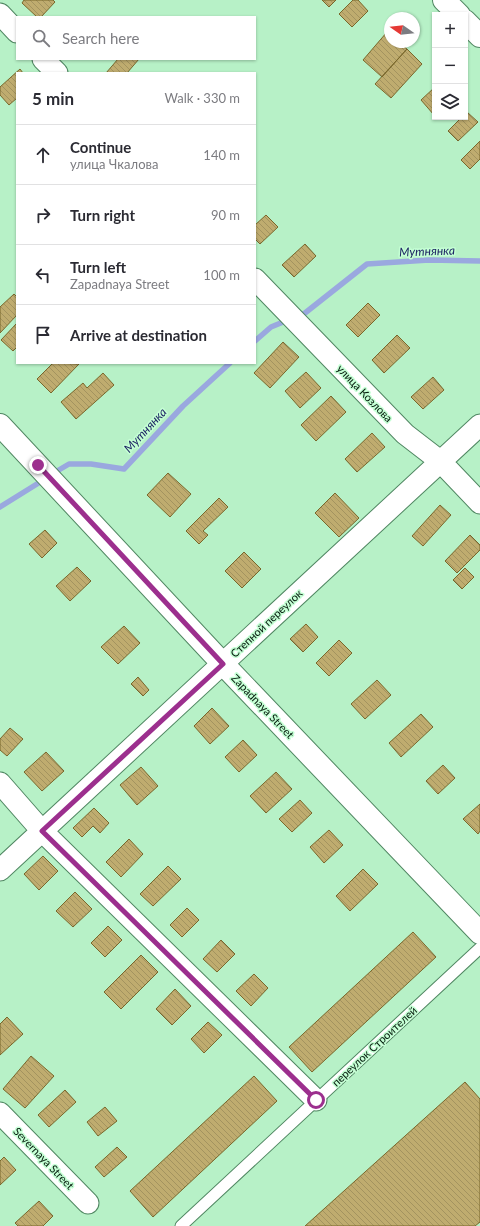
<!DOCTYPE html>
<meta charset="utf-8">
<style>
:root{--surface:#fff;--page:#f7f7f7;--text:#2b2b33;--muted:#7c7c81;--line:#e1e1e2}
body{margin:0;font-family:Lato,sans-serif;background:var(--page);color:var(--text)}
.controls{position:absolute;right:12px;top:12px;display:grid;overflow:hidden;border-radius:0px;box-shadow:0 1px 3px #0004}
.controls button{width:36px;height:36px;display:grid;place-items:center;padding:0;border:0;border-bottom:1px solid var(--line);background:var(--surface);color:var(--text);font:20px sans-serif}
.compass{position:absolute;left:384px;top:12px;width:36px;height:36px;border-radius:50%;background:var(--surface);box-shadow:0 1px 3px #0004;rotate:284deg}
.stop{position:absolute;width:12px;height:12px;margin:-9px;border:3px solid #9c2f8e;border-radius:50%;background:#fff}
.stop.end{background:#9c2f8e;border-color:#fff;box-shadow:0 1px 4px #0008}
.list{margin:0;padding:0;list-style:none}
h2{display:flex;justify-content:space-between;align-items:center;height:52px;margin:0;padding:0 16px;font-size:17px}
h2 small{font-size:13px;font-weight:400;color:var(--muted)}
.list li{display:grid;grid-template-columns:26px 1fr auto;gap:12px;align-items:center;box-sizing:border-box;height:60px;padding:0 16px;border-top:1px solid var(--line)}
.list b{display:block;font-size:15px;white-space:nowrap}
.list p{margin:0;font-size:13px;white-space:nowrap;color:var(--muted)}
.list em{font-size:13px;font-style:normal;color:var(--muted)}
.icon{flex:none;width:22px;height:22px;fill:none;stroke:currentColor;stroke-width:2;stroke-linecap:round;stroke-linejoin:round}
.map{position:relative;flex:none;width:480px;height:1226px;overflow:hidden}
.search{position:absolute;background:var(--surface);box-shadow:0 1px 3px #0004;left:16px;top:16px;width:240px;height:44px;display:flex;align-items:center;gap:10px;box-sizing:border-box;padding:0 14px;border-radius:0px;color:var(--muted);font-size:15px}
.panel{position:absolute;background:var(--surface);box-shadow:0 1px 3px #0004;left:16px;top:72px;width:240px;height:292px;border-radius:0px}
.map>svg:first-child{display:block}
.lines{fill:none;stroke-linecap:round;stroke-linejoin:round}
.stream{stroke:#9aa8df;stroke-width:5.5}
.building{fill:url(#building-back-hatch);stroke:#79672b}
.service-casing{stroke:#508762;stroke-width:13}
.minor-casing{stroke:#508762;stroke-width:23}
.tertiary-casing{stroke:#508762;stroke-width:24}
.service{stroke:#fff;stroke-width:11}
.minor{stroke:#fff;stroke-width:21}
.tertiary{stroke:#fff;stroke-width:22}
.route{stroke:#9c2f8e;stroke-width:5}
.labels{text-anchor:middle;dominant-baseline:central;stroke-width:3;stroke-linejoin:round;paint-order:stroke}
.street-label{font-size:11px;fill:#051b0d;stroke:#c4ffd4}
.water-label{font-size:12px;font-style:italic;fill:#1d2463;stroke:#c4ffd4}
</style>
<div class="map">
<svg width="480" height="1226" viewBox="0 0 480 1226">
<defs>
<pattern id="building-back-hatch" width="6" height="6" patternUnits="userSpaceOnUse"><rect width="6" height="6" fill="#bfac6f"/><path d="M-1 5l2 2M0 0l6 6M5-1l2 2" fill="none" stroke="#a3935f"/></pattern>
</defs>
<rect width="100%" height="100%" fill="#b7f1c7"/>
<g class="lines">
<path class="stream" d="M298,316L305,313L367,264L429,260L480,261
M255,341L271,327L288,320
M52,474L69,464H91L124,469L183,406L230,363
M0,507L45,479"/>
</g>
<path class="building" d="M24,0H53L55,2L41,17H37L22,3Z
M322,0H336L329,7Z
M353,0H358L368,11L352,27L339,14Z
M387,32L390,35V42H398L407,49L382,77L363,60Z
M407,49L422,64L391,98L375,84Z
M118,59H139L127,73H106Z
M20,69L23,73H17V98L9,105L0,95V87Z
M435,87V114L434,115L421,100Z
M467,112L478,122L458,141L448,131L462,117H465Z
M480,141V159L470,169L461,160Z
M266,215L278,227L260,244L255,239V225Z
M305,244L316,256L294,277L282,265Z
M14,294L17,297V315L0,333V307Z
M368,303L380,315L358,337L346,325Z
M17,323V347L13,351L1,340Z
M397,335L410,348L384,373L372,360Z
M283,342L299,357L270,388L254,373Z
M53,363L79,364L51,393L37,379Z
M306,372L321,388L300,408L285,391Z
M103,373L114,385L76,419L61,402L83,383L87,388Z
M433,377L444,390L423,409L411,397Z
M331,396L346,412L316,441L301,425Z
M372,433L385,447L357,472L345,459Z
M168,473L191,494L170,517L147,495Z
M335,493L359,518L339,537L315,513Z
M219,498L228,507L203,531L208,535L199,544L186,531Z
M440,505L451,515L423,546L412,536Z
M45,530L57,543L42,558L29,544Z
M470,535L480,545V550L457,573L445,561Z
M244,552L261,569L242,588L225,571Z
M77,567L91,581L70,601L56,586Z
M465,568L474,577L462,589L453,580Z
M306,624L318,637L303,652L290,639Z
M124,626L140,643L118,664L101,647Z
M339,640L352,653L329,676L316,663Z
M138,677L149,690L143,696L131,684Z
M377,680L391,695L365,719L351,704Z
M212,708L229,726L210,744L194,726Z
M421,714L433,727L401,757L389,743Z
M10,728L23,739L7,756L0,750V739Z
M243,740L257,755L239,772L225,757Z
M46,752L64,771L42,791L24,772Z
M443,765L455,778L438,794L426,781Z
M141,767L158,786L137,805L120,785Z
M276,772L292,789L266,813L250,796Z
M300,800L312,813L292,832L279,819Z
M480,804V831L478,834L463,819Z
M94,808L109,823L100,833L93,826L82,837L73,828Z
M329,830L343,845L324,863L310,847Z
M129,839L143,854L121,877L106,862Z
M43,856L58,871L39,890L24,874Z
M168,866L181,879L153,906L140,894Z
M363,869L378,884L350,911L336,896Z
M75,892L92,909L73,927L56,911Z
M187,908L199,920L182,937L170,925Z
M108,926L122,940L105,957L91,943Z
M413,932L436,957L312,1072L289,1047Z
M221,940L235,954L217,972L203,959Z
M141,955L158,972L121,1009L104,992Z
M254,974L268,988L251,1006L236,991Z
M175,989L191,1006L172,1025L156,1009Z
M7,1017L23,1034L0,1055V1024Z
M208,1022L222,1035L204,1053L191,1039Z
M31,1056L54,1076L25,1108L3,1089Z
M254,1076L277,1101L153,1217L130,1191Z
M465,1082L480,1099V1222L475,1226H305Z
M65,1090L76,1102L49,1127L38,1115Z
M105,1107L117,1121L98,1136L87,1122Z
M117,1147L127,1157L104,1177L95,1167Z
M4,1157L16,1170L0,1185V1161Z
M39,1201L53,1216L43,1226H18L15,1223Z"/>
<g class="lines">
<defs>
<path id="service" d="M181,1226L480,948"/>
<path id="minor" d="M0,14L17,32
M43,59L57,73
M255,279L405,434L440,461L480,503
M0,783L42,831L316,1100
M0,870L480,425
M0,1113L88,1203"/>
<path id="tertiary" d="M444,0L459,15
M465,21L480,36
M0,425L223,664L480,933"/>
</defs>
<use href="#service" class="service-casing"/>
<use href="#minor" class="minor-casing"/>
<use href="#tertiary" class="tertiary-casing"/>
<use href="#service" class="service"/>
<use href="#minor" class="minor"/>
<use href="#tertiary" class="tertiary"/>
</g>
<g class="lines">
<path class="route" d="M38,465L223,664L42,831L316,1100"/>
</g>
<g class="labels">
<g class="street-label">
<text transform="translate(365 393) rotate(46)">улица Козлова</text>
<text transform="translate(266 623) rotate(-43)">Степной переулок</text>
<text transform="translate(263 706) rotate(46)">Zapadnaya Street</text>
<text transform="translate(374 1046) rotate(-43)">переулок Строителей</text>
<text transform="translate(44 1158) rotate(46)">Severnaya Street</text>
</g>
<g class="water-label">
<text transform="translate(427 251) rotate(-2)">Мутнянка</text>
<text transform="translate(145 430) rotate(-47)">Мутнянка</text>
</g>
</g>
</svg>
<div class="controls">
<button>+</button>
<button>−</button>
<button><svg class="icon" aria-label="layers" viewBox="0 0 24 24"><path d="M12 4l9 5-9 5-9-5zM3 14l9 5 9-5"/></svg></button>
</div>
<svg class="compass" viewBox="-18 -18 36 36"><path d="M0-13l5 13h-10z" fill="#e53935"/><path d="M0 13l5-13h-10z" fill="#7c7c81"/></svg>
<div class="stop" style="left:316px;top:1100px"></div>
<div class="stop end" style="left:38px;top:465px"></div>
<div class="search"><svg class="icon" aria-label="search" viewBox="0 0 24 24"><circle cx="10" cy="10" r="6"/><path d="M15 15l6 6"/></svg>Search here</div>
<section class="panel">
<h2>5 min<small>Walk · 330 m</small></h2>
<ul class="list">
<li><svg class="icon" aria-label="ahead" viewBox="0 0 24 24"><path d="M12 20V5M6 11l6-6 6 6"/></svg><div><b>Continue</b><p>улица Чкалова</p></div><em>140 m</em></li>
<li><svg class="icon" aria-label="right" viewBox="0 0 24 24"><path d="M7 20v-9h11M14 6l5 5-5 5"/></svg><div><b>Turn right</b></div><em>90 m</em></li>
<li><svg class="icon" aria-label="left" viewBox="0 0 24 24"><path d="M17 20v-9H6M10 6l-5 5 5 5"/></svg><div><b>Turn left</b><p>Zapadnaya Street</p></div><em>100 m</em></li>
<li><svg class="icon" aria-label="arrive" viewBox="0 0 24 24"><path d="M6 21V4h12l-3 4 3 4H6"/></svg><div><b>Arrive at destination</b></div></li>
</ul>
</section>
</div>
